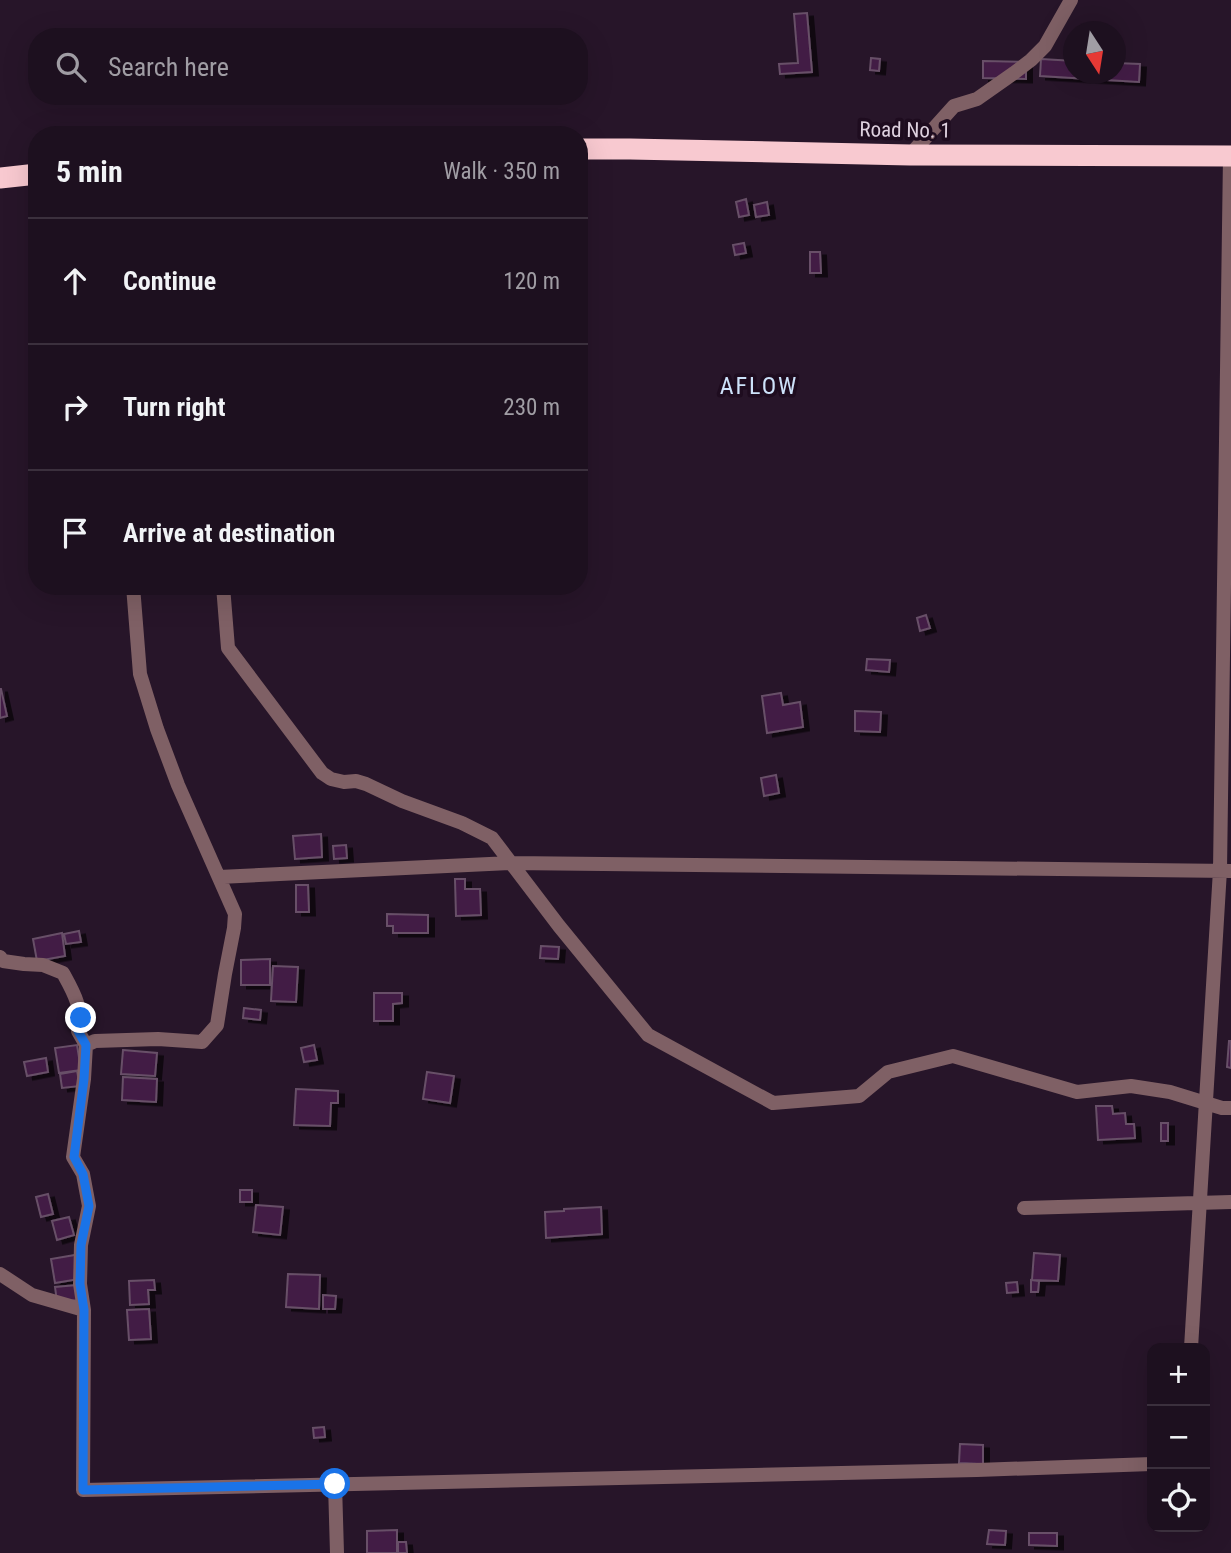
<!DOCTYPE html>
<meta charset="utf-8">
<style>
:root{--surface:#1d101f;--page:#2a1e2c;--text:#f1f3f6;--muted:#a09da4;--line:#3b303d}
body{margin:0;font-family:"Roboto Condensed",sans-serif;background:var(--page);color:var(--text)}
.controls{position:absolute;right:21px;bottom:21px;display:grid;overflow:hidden;border-radius:14px;box-shadow:0 7px 28px #0002}
.controls button{width:63px;height:63px;display:grid;place-items:center;padding:0;border:0;border-bottom:2px solid var(--line);background:var(--surface);color:var(--text);font:35px sans-serif}
.compass{position:absolute;left:1063px;top:21px;width:63px;height:63px;border-radius:50%;background:var(--surface);box-shadow:0 7px 28px #0002;rotate:168deg}
.stop{position:absolute;width:21px;height:21px;margin:-16px;border:5px solid #1a73e8;border-radius:50%;background:#fff}
.stop.end{background:#1a73e8;border-color:#fff;box-shadow:0 2px 7px #0008}
.list{margin:0;padding:0;list-style:none}
h2{display:flex;justify-content:space-between;align-items:center;height:91px;margin:0;padding:0 28px;font-size:30px}
h2 small{font-size:23px;font-weight:400;color:var(--muted)}
.list li{display:grid;grid-template-columns:46px 1fr auto;gap:21px;align-items:center;box-sizing:border-box;height:126px;padding:0 28px;border-top:2px solid var(--line)}
.list b{display:block;font-size:26px;white-space:nowrap}
.list em{font-size:23px;font-style:normal;color:var(--muted)}
.icon{flex:none;width:38px;height:38px;fill:none;stroke:currentColor;stroke-width:2;stroke-linecap:round;stroke-linejoin:round}
.map{position:relative;flex:none;width:1231px;height:1553px;overflow:hidden}
.search{position:absolute;background:var(--surface);box-shadow:0 7px 28px #0002;left:28px;top:28px;width:560px;height:77px;display:flex;align-items:center;gap:18px;box-sizing:border-box;padding:0 24px;border-radius:28px;color:var(--muted);font-size:26px}
.panel{position:absolute;background:var(--surface);box-shadow:0 7px 28px #0002;left:28px;top:126px;width:560px;height:469px;border-radius:28px}
.map>svg:first-child{display:block}
.building{fill:#421a45;stroke:#675067;stroke-width:2;filter:url(#shadow)}
.lines{fill:none;stroke-linecap:round;stroke-linejoin:round}
.street{stroke:#7f6065;stroke-width:14}
.highway{stroke:#f8c9d0;stroke-width:21}
.route{stroke:#1a73e8;stroke-width:9}
.labels{text-anchor:middle;dominant-baseline:central;stroke-width:7;stroke-linejoin:round;paint-order:stroke}
.street-label{font-size:21px;fill:#ded1df;stroke:#1e0c1f}
.quarter-label{font-size:24px;letter-spacing:2px;fill:#cde2fa;stroke:#1e0c1f}
</style>
<div class="map">
<svg width="1231" height="1553" viewBox="0 0 1231 1553">
<defs>
<filter id="shadow"><feDropShadow dx="6" dy="3.5" stdDeviation="0" flood-color="#0009"/></filter>
</defs>
<rect width="100%" height="100%" fill="#271529"/>
<path class="building" d="M807,13L812,72L780,74L779,64L798,63L794,14Z
M871,58L880,59L879,71L870,70Z
M1041,59L1074,61V74H1116V63L1140,64L1139,82L1040,76Z
M983,61L1026,62V79L983,78Z
M746,199L749,215L739,217L736,202Z
M767,202L769,215L756,217L754,205Z
M744,243L746,253L735,255L733,245Z
M810,252H820L821,273H810Z
M926,615L930,628L920,631L917,618Z
M867,659L890,660L889,672L866,670Z
M0,689H1L7,716L0,718Z
M781,693L783,705L800,702L803,727L767,733L762,696Z
M855,711L881,712L880,732L855,731Z
M776,775L779,793L764,796L761,778Z
M321,834L322,857L295,859L293,836Z
M346,845L347,858L334,859L333,846Z
M455,879H465V889H480L481,915L456,916Z
M296,885H308L309,912H296Z
M387,914L428,915V933H393V926H387Z
M79,931L81,942L66,944L64,934Z
M62,933L65,956L37,961L33,939Z
M541,946L559,947L558,959L540,958Z
M270,959V985H241V960Z
M273,966L298,967L296,1002L271,1001Z
M374,993H402V1003L393,1004V1021H374Z
M244,1008L261,1010L260,1020L243,1018Z
M1229,1041H1231V1068L1227,1067Z
M77,1045L81,1070L59,1073L55,1048Z
M314,1045L317,1060L304,1062L301,1048Z
M123,1050L157,1053L155,1076L121,1074Z
M46,1058L48,1072L27,1076L24,1062Z
M77,1071L80,1086L62,1088L60,1074Z
M427,1072L454,1076L450,1103L423,1099Z
M123,1077L157,1079L156,1102L122,1100Z
M296,1089L338,1091V1103H331L330,1126L294,1125Z
M1096,1106H1112L1113,1114L1125,1113L1126,1124H1134L1135,1138L1098,1140Z
M1161,1123H1168V1141H1161Z
M240,1190H252V1202H240Z
M48,1194L53,1214L41,1217L36,1197Z
M256,1205L283,1207L280,1235L253,1232Z
M601,1207L602,1234L546,1238L545,1212L564,1211V1209Z
M69,1217L74,1235L57,1240L52,1221Z
M1034,1253L1060,1255L1058,1281L1032,1280Z
M75,1255L79,1279L55,1283L51,1259Z
M288,1274L320,1275L319,1309L286,1307Z
M154,1280L155,1290H148L149,1304L130,1305L129,1281Z
M1031,1280L1039,1281L1038,1292H1031Z
M1017,1282L1018,1292L1007,1293L1006,1283Z
M77,1285L79,1300L57,1302L55,1287Z
M323,1295L336,1296L335,1309H323Z
M149,1309L151,1339L129,1340L127,1310Z
M324,1427L325,1437L314,1438L313,1428Z
M960,1444L983,1445V1464L959,1463Z
M397,1530V1553H367V1531Z
M989,1530L1006,1531L1005,1545L987,1544Z
M1029,1533H1057V1546L1029,1545Z
M398,1542H406L407,1553H398Z"/>
<g class="lines">
<path class="street" d="M910,155L954,106L977,99L1014,73L1031,60L1045,46L1071,0
M133,586L140,674L157,729L178,785L235,914L234,928L225,974L217,1025L202,1042L158,1039L95,1041L86,1045L84,1079L73,1157L83,1174L89,1206L81,1245L80,1284L84,1310L83,1490L977,1470L1152,1464
M223,586L228,648L322,773L331,779L344,782L356,781L366,784L402,801L462,823L492,838L559,926L648,1035L773,1103L859,1096L888,1072L953,1056L1077,1092L1131,1086L1170,1092L1222,1108H1231
M219,877L511,863L1231,871
M0,957L3,961L24,964L43,965L63,973C74,993 83,1008 78,1031L86,1045
M1024,1208L1231,1202
M0,1274L32,1295L84,1310
M1191,1348L1220,870L1230,156
M335,1484L337,1553"/>
<path class="highway" d="M579,149H630L910,155L1231,156
M0,178L37,174"/>
</g>
<g class="lines">
<path class="route" d="M81,1018L78,1031L86,1045L84,1079L74,1157L83,1174L89,1206L81,1245L80,1284L84,1310L83,1490L335,1484"/>
</g>
<g class="labels">
<g class="street-label">
<text transform="translate(905 130) rotate(1)">Road No. 1</text>
</g>
<g class="quarter-label">
<text x="759" y="386">AFLOW</text>
</g>
</g>
</svg>
<div class="controls">
<button>+</button>
<button>−</button>
<button><svg class="icon" aria-label="locate" viewBox="0 0 24 24"><circle cx="12" cy="12" r="6"/><path d="M12 2v4M12 18v4M2 12h4M18 12h4"/></svg></button>
</div>
<svg class="compass" viewBox="-18 -18 36 36"><path d="M0-13l5 13h-10z" fill="#e53935"/><path d="M0 13l5-13h-10z" fill="#a09da4"/></svg>
<div class="stop" style="left:335px;top:1484px"></div>
<div class="stop end" style="left:81px;top:1018px"></div>
<div class="search"><svg class="icon" aria-label="search" viewBox="0 0 24 24"><circle cx="10" cy="10" r="6"/><path d="M15 15l6 6"/></svg>Search here</div>
<section class="panel">
<h2>5 min<small>Walk · 350 m</small></h2>
<ul class="list">
<li><svg class="icon" aria-label="ahead" viewBox="0 0 24 24"><path d="M12 20V5M6 11l6-6 6 6"/></svg><div><b>Continue</b></div><em>120 m</em></li>
<li><svg class="icon" aria-label="right" viewBox="0 0 24 24"><path d="M7 20v-9h11M14 6l5 5-5 5"/></svg><div><b>Turn right</b></div><em>230 m</em></li>
<li><svg class="icon" aria-label="arrive" viewBox="0 0 24 24"><path d="M6 21V4h12l-3 4 3 4H6"/></svg><div><b>Arrive at destination</b></div></li>
</ul>
</section>
</div>
